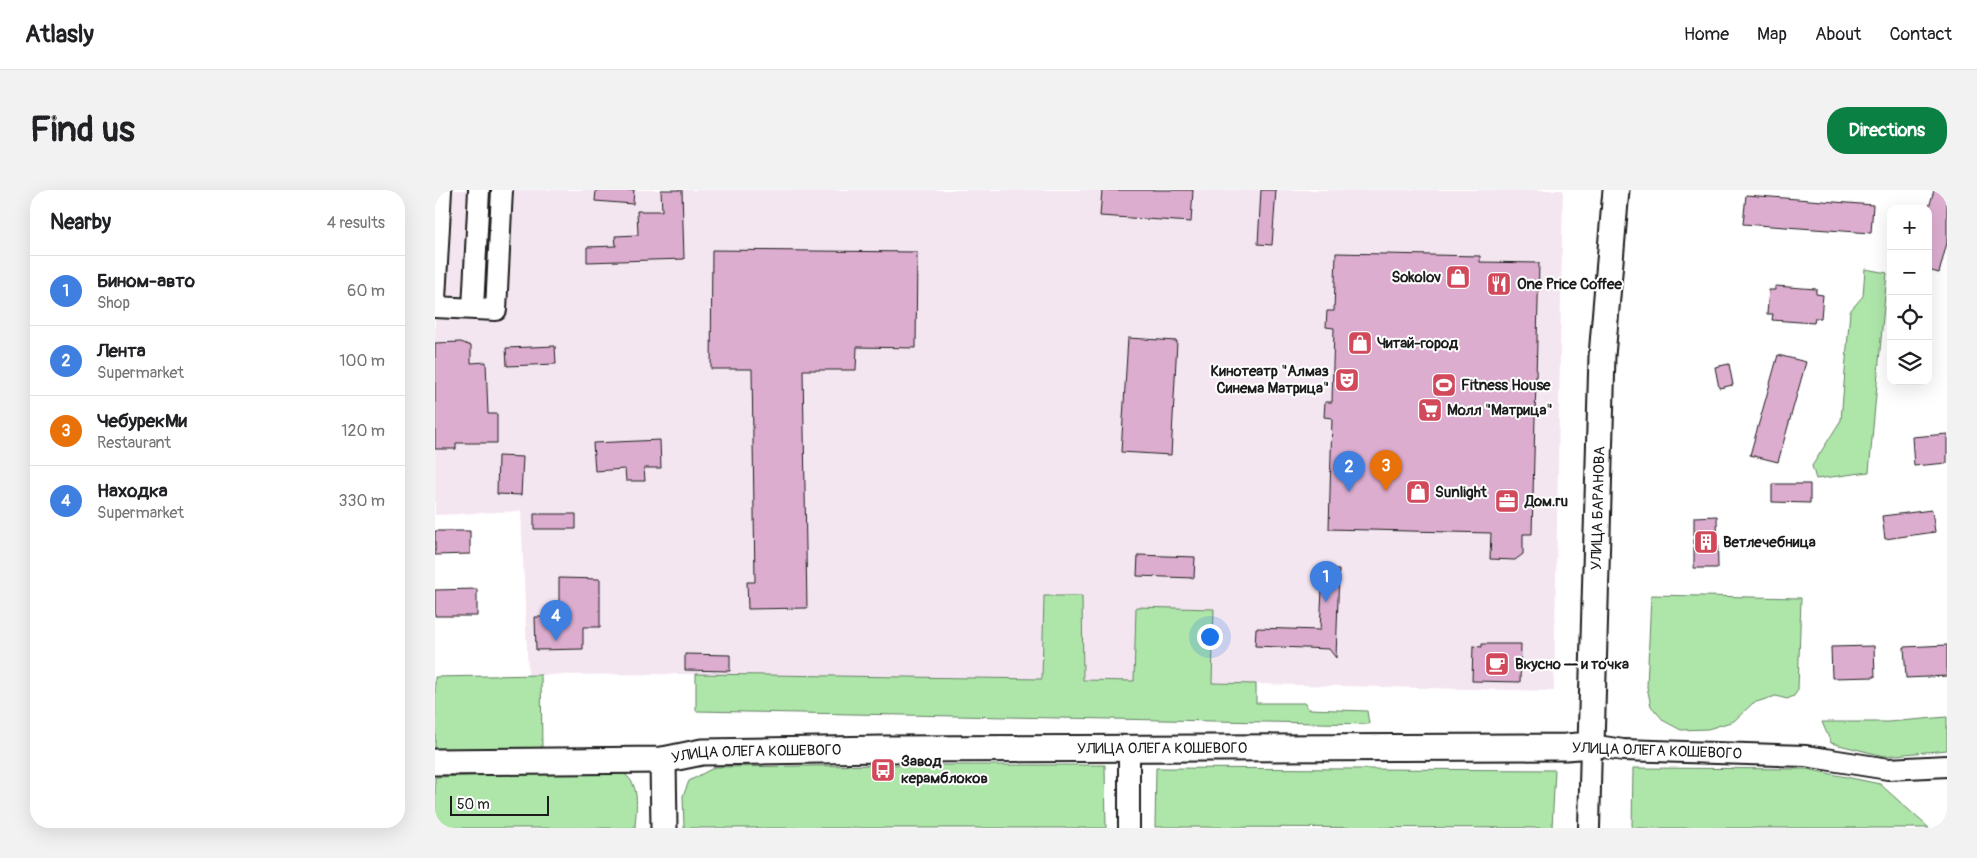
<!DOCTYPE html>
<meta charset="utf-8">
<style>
:root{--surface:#fff;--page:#f2f2f2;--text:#202124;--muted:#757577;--line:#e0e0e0;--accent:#0b8043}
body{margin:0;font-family:Pangolin,sans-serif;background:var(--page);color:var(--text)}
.controls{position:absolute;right:15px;top:15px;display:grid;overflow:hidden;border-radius:10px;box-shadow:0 5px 20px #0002}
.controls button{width:45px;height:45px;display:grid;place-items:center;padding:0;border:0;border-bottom:1px solid var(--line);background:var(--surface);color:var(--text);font:25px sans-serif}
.scale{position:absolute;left:15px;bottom:12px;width:99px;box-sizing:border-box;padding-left:5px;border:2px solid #1c1c1c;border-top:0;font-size:14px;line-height:18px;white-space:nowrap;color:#1c1c1c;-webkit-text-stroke:4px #fff;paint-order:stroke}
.you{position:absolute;left:774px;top:446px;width:18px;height:18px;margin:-12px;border:4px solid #fff;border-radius:50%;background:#1a73e8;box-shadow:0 0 0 8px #1a73e833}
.badge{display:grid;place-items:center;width:32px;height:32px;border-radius:50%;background:var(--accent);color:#fff;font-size:16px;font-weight:700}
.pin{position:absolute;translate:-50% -41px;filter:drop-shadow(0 1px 2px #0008)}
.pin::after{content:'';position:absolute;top:26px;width:18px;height:15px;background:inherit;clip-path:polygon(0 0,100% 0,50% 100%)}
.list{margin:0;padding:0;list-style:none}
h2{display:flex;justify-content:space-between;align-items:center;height:65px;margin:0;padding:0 20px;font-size:21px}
h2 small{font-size:16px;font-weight:400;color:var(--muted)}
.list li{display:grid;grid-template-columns:32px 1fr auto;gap:15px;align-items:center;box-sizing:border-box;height:70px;padding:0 20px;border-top:1px solid var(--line)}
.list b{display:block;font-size:19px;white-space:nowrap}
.list p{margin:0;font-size:16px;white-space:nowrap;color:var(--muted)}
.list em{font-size:16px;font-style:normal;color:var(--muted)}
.icon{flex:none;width:28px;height:28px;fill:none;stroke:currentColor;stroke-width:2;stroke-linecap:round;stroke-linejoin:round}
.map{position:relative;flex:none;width:1512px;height:638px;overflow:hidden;border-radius:20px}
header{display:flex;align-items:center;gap:30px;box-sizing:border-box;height:70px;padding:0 25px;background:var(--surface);border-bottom:1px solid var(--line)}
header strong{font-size:24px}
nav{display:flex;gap:28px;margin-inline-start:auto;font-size:18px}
.intro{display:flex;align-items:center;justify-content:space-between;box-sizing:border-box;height:120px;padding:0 30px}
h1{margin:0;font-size:35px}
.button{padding:12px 22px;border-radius:20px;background:var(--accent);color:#fff;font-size:18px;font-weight:700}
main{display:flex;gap:30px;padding:0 30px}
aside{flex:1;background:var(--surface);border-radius:20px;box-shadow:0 5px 20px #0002}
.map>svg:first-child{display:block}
.built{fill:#f4e6f1}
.green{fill:#aee6aa;stroke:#658163}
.building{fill:#dcadcf;stroke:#1c1c1c}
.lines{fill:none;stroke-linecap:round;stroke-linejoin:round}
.minor-casing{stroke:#1c1c1c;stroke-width:24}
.major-casing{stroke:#1c1c1c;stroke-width:29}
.minor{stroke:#fff;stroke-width:20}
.major{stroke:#fff;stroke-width:25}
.labels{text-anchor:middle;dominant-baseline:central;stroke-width:4;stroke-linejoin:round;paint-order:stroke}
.poi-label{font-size:15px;font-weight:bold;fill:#1c1c1c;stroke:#fff;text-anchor:start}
.street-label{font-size:15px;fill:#1c1c1c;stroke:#fff}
</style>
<header>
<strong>Atlasly</strong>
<nav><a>Home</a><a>Map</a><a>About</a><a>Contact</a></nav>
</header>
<div class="intro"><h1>Find us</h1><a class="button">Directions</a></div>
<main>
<aside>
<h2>Nearby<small>4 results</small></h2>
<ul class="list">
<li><span class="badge" style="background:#3f7fe0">1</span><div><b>Бином-авто</b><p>Shop</p></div><em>60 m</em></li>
<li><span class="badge" style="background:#3f7fe0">2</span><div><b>Лента</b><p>Supermarket</p></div><em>100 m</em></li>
<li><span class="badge" style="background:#e8710a">3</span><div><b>ЧебурекМи</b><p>Restaurant</p></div><em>120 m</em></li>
<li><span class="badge" style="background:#3f7fe0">4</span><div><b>Находка</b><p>Supermarket</p></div><em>330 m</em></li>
</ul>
</aside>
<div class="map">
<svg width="1512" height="638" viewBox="0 0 1512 638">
<rect width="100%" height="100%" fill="#fff"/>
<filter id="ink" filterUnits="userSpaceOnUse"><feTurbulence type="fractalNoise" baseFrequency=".02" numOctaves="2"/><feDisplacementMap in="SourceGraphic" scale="10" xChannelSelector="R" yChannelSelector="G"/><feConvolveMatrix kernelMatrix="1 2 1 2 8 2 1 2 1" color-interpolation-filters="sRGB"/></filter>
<g filter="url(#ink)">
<path class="built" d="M0,0H1128L1119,501L647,490V406H609L607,489L261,484L93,485L86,321L0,325Z"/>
<path class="green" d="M1430,79L1452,83L1434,282L1381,289L1377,276L1406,230L1415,121L1428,106Z
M1216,405L1366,408L1363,500L1359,506L1352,509L1341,506L1318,513L1299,531L1273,539L1246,540L1229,531L1216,516L1212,497Z
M609,406H647L648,490L699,491L701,417L779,419L777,493L821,494V513H870L873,519L932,521L934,534L261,521V484L607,489Z
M106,485L107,558L0,559V487Z
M1512,527V560L1449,566L1396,553L1387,532H1453Z
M460,575H670L671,638H249L248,606L254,591L280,577Z
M721,578L1120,580L1117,638L720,637Z
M1198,578L1372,579L1445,594L1494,638H1197Z
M185,581C207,593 201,616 200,638H0V587Z"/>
<path class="building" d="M161,0H199L198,14L160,11Z
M226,0H247L249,69L152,72V57L181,56L180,46L203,45L202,21H227Z
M667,0H758L756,32L665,26Z
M826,0H841L837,55L823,54Z
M1499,0H1512V53L1504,83L1493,80V21Z
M1311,5L1438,15L1436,43L1308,34Z
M277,60L482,62L481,158L422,157L421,180H368L372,418L313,419L312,392H320L317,179H276Z
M901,63L1045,66V72L1104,73L1097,344H1088V364L1080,370L1055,369L1056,343L894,339L897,228L889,227L890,212H897L899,138L891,137L892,121H899Z
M1340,96L1381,99V104L1388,105L1386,128H1380L1379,133L1337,130L1338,124H1332L1334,100H1340Z
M693,148L742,151L736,265L686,262Z
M26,152L36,156V173L51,172L53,224H62V253H21V259H0V153Z
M120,156L121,174L72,176L71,158Z
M1343,165L1371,172L1343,272L1315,265Z
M1294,174L1298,195L1284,198L1280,177Z
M1512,244V273L1479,276L1477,247Z
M225,250L226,278H209L210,291H191L190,279L160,281L158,253Z
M63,266L88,267L86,305L62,304Z
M1337,294H1375V313L1337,312Z
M1497,320L1500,342L1450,349L1447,326Z
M99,324H141V339H99Z
M1282,326L1283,378H1259V327Z
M0,341H35V364L0,365Z
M703,365L760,367L759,388L702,386Z
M888,379L904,380L901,468L894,459L820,456L821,438L885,440Z
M124,388L165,389V437H148V459L101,460L100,427H124Z
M42,399V426H0V400Z
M1047,454H1086L1085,492L1037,491L1038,456L1047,457Z
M1512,455V486L1471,488L1469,457Z
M1439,456L1440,487L1397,488L1396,457Z
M250,464L295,465V481L250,480Z"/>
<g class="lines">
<defs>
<path id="minor" d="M0,109L6,0
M0,117L61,120L67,0
M38,119L44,0
M694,638V559
M1154,638L1156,555L1188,560L1371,566L1453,579L1512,576"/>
<g id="major">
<path d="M228,570L229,638"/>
<path id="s1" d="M0,572L228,570L267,562L450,559L1131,557L1156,555L1167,166L1181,0"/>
</g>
</defs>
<use href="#minor" class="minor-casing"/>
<use href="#major" class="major-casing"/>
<use href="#minor" class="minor"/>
<use href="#major" class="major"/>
</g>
</g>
<defs>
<symbol id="shop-square" viewBox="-11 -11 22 22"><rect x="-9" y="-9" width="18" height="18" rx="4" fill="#d1495b" stroke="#fff"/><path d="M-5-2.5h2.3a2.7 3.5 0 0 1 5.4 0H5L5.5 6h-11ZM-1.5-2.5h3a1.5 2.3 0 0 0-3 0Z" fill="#fff"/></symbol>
<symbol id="restaurant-square" viewBox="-11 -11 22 22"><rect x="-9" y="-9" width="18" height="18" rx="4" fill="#d1495b" stroke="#fff"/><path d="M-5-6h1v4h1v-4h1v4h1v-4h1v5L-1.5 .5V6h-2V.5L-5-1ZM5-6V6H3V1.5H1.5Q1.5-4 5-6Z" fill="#fff"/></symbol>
<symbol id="theatre-square" viewBox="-11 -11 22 22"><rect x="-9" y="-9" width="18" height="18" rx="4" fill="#d1495b" stroke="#fff"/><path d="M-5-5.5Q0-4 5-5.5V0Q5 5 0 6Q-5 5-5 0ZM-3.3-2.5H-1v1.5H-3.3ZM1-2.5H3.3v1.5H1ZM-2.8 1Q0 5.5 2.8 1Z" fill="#fff"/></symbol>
<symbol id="stadium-square" viewBox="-11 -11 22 22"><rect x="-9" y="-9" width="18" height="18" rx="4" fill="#d1495b" stroke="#fff"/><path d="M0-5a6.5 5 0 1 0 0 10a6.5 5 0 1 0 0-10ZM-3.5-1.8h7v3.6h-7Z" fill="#fff"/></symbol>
<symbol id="supermarket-square" viewBox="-11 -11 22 22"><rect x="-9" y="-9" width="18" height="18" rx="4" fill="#d1495b" stroke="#fff"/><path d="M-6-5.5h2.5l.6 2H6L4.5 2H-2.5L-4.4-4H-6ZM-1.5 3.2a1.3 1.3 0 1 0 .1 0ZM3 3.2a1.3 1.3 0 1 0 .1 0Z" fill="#fff"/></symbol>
<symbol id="office-square" viewBox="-11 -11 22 22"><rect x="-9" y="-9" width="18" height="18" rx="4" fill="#d1495b" stroke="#fff"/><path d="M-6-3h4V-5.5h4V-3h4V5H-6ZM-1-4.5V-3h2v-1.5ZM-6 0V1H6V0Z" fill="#fff"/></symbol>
<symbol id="building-square" viewBox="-11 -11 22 22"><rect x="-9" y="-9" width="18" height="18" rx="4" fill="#d1495b" stroke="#fff"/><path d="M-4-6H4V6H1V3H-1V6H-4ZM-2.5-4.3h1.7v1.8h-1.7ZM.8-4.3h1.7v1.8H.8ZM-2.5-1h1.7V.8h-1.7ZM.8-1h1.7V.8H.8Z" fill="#fff"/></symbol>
<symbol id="cafe-square" viewBox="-11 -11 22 22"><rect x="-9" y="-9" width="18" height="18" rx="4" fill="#d1495b" stroke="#fff"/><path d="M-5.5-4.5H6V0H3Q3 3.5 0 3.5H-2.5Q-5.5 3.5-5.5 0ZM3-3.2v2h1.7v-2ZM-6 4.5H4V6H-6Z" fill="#fff"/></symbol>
<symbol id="bus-square" viewBox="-11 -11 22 22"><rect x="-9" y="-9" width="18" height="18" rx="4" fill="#d1495b" stroke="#fff"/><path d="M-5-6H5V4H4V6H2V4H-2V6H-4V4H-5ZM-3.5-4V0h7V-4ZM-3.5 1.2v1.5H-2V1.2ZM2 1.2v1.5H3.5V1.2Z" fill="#fff"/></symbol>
</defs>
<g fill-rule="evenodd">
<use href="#shop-square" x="1009" y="73" width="28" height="28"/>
<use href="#restaurant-square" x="1050" y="80" width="28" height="28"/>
<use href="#shop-square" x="911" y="139" width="28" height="28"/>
<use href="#theatre-square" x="898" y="176" width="28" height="28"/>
<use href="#stadium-square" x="995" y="181" width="28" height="28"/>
<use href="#supermarket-square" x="981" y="206" width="28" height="28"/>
<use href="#shop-square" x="969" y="288" width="28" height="28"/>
<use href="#office-square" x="1058" y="297" width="28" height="28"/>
<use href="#building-square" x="1257" y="338" width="28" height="28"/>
<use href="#cafe-square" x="1048" y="460" width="28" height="28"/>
<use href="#bus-square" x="434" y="566" width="28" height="28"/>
</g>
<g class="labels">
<g class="poi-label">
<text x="1006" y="87" text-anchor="end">Sokolov</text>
<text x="1082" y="94">One Price Coffee</text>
<text x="942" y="153">Читай-город</text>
<text x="894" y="181" text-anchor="end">Кинотеатр "Алмаз<tspan x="894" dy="17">Синема Матрица"</tspan></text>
<text x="1026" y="195">Fitness House</text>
<text x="1012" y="220">Молл "Матрица"</text>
<text x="1000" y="302">Sunlight</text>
<text x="1090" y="311">Дом.ru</text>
<text x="1288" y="352">Ветлечебница</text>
<text x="1080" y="474">Вкусно — и точка</text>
<text x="466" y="571">Завод<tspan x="466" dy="17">керамблоков</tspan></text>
</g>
<g class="street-label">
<text stroke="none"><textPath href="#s1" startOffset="1394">УЛИЦА БАРАНОВА</textPath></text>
<text stroke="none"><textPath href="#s1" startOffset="728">УЛИЦА ОЛЕГА КОШЕВОГО</textPath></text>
<text transform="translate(1222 561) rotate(2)">УЛИЦА ОЛЕГА КОШЕВОГО</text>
<text stroke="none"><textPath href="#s1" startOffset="322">УЛИЦА ОЛЕГА КОШЕВОГО</textPath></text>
</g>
</g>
</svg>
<div class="controls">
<button>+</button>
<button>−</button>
<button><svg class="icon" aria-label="locate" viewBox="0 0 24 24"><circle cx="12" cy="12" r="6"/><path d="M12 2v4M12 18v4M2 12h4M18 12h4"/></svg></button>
<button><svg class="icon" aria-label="layers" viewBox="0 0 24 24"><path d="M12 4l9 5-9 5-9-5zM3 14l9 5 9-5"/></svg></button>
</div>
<div class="scale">50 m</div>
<div class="you"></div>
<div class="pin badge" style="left:891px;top:412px;background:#3f7fe0">1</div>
<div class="pin badge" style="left:914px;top:302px;background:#3f7fe0">2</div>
<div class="pin badge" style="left:951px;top:301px;background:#e8710a">3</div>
<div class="pin badge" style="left:121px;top:451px;background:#3f7fe0">4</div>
</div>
</main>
